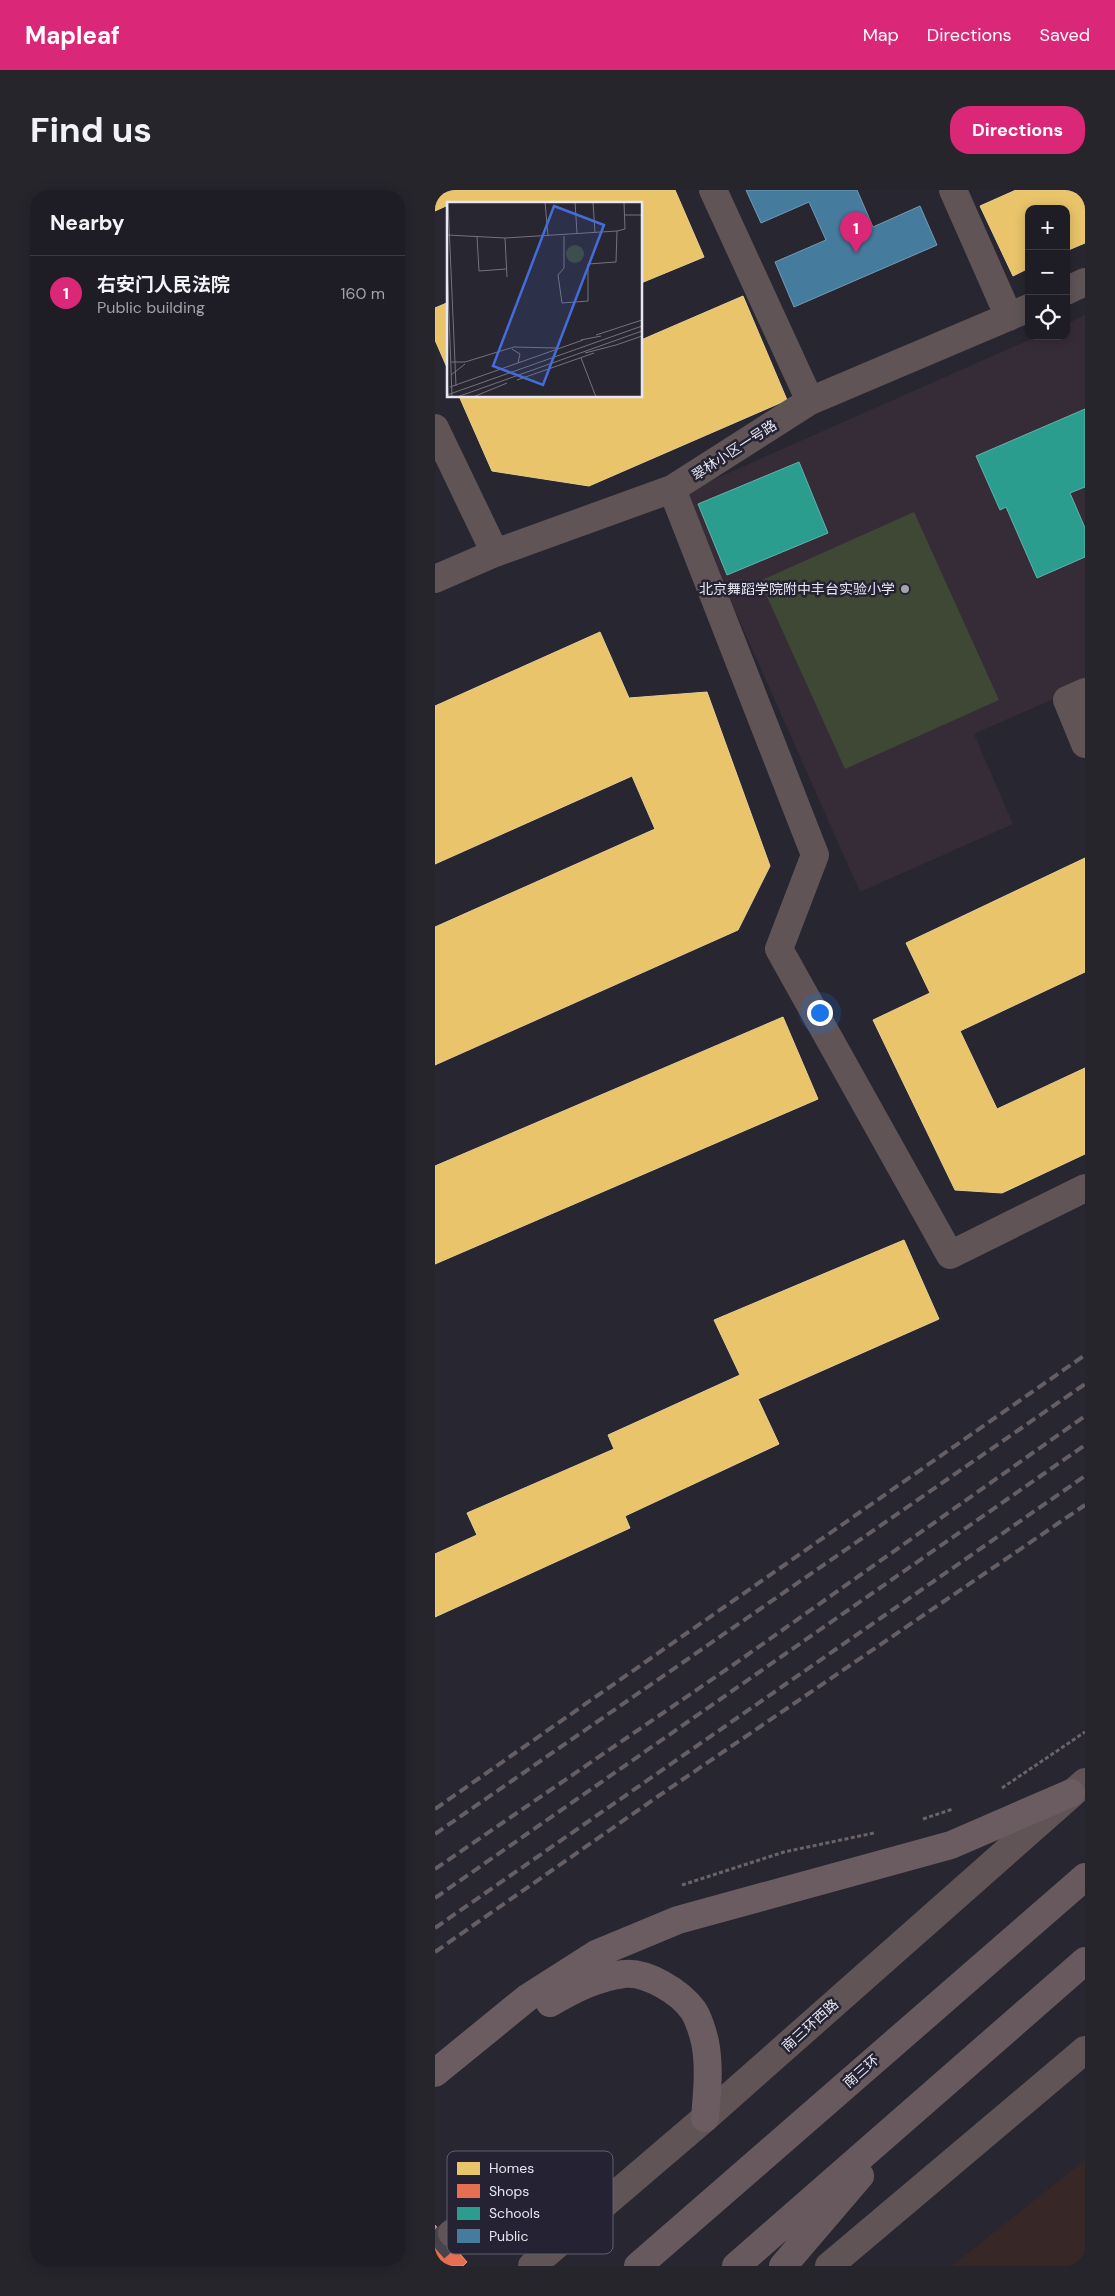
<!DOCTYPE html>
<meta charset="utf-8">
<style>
:root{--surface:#1e1c24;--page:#26252c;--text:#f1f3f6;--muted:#a1a1a6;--line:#3c3a41;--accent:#db2777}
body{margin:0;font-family:"DM Sans","Noto Sans SC",sans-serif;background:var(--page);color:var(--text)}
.controls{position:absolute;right:15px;top:15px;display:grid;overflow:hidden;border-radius:10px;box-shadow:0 2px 12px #0003}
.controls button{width:45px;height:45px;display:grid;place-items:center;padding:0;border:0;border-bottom:1px solid var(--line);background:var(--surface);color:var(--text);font:25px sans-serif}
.you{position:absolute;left:384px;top:822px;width:18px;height:18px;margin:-12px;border:4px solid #fff;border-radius:50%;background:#1a73e8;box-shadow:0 0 0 8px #1a73e833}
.badge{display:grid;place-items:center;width:32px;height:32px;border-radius:50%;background:var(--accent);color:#fff;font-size:16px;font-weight:700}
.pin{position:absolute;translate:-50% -41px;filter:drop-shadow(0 1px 2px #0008)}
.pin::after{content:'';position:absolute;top:26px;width:18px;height:15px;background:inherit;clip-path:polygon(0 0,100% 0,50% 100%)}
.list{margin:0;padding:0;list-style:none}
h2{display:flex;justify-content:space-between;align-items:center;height:65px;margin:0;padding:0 20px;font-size:21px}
h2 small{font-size:16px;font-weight:400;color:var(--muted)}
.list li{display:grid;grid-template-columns:32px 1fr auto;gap:15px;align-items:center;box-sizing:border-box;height:75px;padding:0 20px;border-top:1px solid var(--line)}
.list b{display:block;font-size:19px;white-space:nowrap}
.list p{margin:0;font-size:16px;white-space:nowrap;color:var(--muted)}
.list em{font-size:16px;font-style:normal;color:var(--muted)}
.icon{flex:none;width:28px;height:28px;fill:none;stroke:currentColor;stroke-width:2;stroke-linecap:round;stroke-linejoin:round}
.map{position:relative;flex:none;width:650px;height:2076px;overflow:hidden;border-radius:20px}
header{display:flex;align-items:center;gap:30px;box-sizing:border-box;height:70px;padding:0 25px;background:var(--accent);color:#fff}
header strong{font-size:24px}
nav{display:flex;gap:28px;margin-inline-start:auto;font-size:18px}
.intro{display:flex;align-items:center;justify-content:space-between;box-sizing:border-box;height:120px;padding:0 30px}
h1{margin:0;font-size:35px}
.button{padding:12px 22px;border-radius:20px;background:var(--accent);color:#fff;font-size:18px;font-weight:700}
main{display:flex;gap:30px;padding:0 30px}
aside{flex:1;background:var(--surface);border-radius:20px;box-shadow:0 2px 12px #0003}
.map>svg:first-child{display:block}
.commercial{fill:#382727}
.education{fill:#362c38}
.green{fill:#3e4834}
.homes{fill:#e9c46a;stroke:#e8ce92}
.shops{fill:#e76f51;stroke:#e79381}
.schools{fill:#2a9d8f;stroke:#63b3ac}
.public{fill:#457b9d;stroke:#769bb6}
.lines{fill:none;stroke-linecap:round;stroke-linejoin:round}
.minor-tunnel{stroke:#45434d;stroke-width:28;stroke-dasharray:28 14;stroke-linecap:butt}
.path{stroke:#6c6368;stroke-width:3;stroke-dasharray:4 2.5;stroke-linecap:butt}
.minor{stroke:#605457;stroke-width:28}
.major{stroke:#6b5c61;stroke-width:28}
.highway{stroke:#68595f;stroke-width:28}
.rail{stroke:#655e65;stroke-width:4;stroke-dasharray:10 5;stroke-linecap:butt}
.poi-dot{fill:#a4a3ad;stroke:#252333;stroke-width:2}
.labels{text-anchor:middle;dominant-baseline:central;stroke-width:5;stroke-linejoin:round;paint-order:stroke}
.street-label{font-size:14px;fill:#e7e6f1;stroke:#252333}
.poi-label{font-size:14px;fill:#e7e6f1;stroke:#252333;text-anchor:end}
.inset-road{fill:none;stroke:#74737d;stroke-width:1}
.view{fill:#456cdd;fill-opacity:0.15;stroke:#456cdd;stroke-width:2.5}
.inset-edge{fill:none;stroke:#e7e6f1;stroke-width:2.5}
.key{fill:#252333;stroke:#5f5e6c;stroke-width:1}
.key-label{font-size:14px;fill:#e7e6f1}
</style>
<header>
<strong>Mapleaf</strong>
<nav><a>Map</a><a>Directions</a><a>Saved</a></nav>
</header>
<div class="intro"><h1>Find us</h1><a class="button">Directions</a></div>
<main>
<aside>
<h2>Nearby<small></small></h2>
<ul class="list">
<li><span class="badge">1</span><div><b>右安门人民法院</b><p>Public building</p></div><em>160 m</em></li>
</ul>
</aside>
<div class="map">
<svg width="650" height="2076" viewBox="0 0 650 2076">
<rect width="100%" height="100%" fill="#282630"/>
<path class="commercial" d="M650,1970V2076H517L538,2059Z"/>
<path class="education" d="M650,125V495L539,544L578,634L425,702L248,303L603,146H631V134Z"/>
<path class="green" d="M479,322L564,510L410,579L325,391Z"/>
<path class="homes" d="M0,0H240L269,67L206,93V14H14V23L11,16L0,21Z
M581,0H650V53L631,61V19H594V78L578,86L545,16Z
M308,106L352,210L154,296L57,281L24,206H206V150Z
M14,112V182L0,150V118Z
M165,442L194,508L272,502L335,676L303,740L0,875V737L220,639L197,586L0,674V516Z
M650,668V782L525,841L562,919L650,878V964L567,1003L520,1000L438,830L495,803L471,753Z
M348,827L383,909L0,1074V976Z
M469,1050L504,1129L323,1209L344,1254L190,1326L195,1338L0,1427V1364L42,1345L32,1323L179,1259L173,1245L305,1185L279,1130Z"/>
<path class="shops" d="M0,2035L32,2072L28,2076H0Z"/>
<path class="schools" d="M650,219V297L635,303L650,338V367L602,388L571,317L565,320L541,266Z
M364,272L393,343L292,385L263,314Z"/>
<path class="public" d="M311,0H422L438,37L485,16L502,55L359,117L340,72L391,50L374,12L326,33Z"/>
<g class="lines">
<path class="minor-tunnel" d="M0,2058L17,2043"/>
<path class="path" d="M567,1598L650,1542
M488,1629L518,1619
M247,1695L349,1662L439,1643"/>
<path class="minor" d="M278,0L375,211
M518,0L574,127
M631,101L650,92
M0,238L60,363
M237,299L380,665L344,759L515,1065L650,998
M0,389L60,363L237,299L375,211L594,118
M650,502L632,510L650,554
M17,2043L129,2048
M97,2076L270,1928L650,1592
M394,2076L650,1860"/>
<path class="major" d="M115,1813C138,1800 162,1787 189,1784C211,1781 245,1802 258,1820C263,1827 268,1843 270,1852C275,1877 272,1903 270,1928
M0,1883L92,1808L161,1764L243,1730L516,1655L636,1603"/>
<path class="highway" d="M203,2076L650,1687
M301,2076L650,1771
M348,2076L425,1986"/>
<path class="rail" d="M0,1619L650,1165
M0,1644L650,1194
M0,1679L298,1475L650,1226
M0,1708L650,1255
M0,1738L650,1286
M0,1762L222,1607L650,1315"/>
</g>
<circle class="poi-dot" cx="470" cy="399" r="5"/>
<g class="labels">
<g class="street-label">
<text transform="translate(299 260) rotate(-33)">翠林小区一号路</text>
<text transform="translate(375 1835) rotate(-42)">南三环西路</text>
<text transform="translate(426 1881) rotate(-41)">南三环</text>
</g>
<g class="poi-label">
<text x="460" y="399">北京舞蹈学院附中丰台实验小学</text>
</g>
</g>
<g transform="translate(12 12)">
<rect width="195" height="195" fill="#282630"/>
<path d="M119 52a9 9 0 1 1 18 0a9 9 0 1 1-18 0Z" fill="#3e4834"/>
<path class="inset-road" d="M1,0L9,184M98,0L101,34M128,0L130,31M146,0L148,31M178,13H195M0,33L58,36L170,29L178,27L177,0M30,34L32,69L59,67M117,34V66L111,73L115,101L141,99V62L169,60L170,29M58,36L60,75M0,57L5,195M149,133L195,118M195,135V173M134,138L154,134M169,143L195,134M65,147L73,152L71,161M138,151L169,143M134,156L149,195M4,160H18L67,145L109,146M0,166L1,194M4,173L18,162M70,178L147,151M3,185L136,138M0,193L195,124M10,195L195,129M26,195L60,181"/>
<path class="view" d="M107,4L157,23L96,183L46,164Z"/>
<rect width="195" height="195" class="inset-edge"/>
</g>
<rect x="12" y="1961" width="166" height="103" rx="8" class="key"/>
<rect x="22" y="1972" width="23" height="13" fill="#e9c46a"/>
<rect x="22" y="1994" width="23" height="14" fill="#e76f51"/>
<rect x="22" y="2017" width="23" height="13" fill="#2a9d8f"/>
<rect x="22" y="2039" width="23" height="14" fill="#457b9d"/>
<g class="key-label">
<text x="54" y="1983">Homes</text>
<text x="54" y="2006">Shops</text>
<text x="54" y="2028">Schools</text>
<text x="54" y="2051">Public</text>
</g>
</svg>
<div class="controls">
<button>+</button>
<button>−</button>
<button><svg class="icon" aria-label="locate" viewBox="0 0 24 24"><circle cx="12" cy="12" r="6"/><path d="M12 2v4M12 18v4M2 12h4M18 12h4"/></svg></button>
</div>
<div class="you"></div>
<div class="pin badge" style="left:421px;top:63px">1</div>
</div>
</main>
